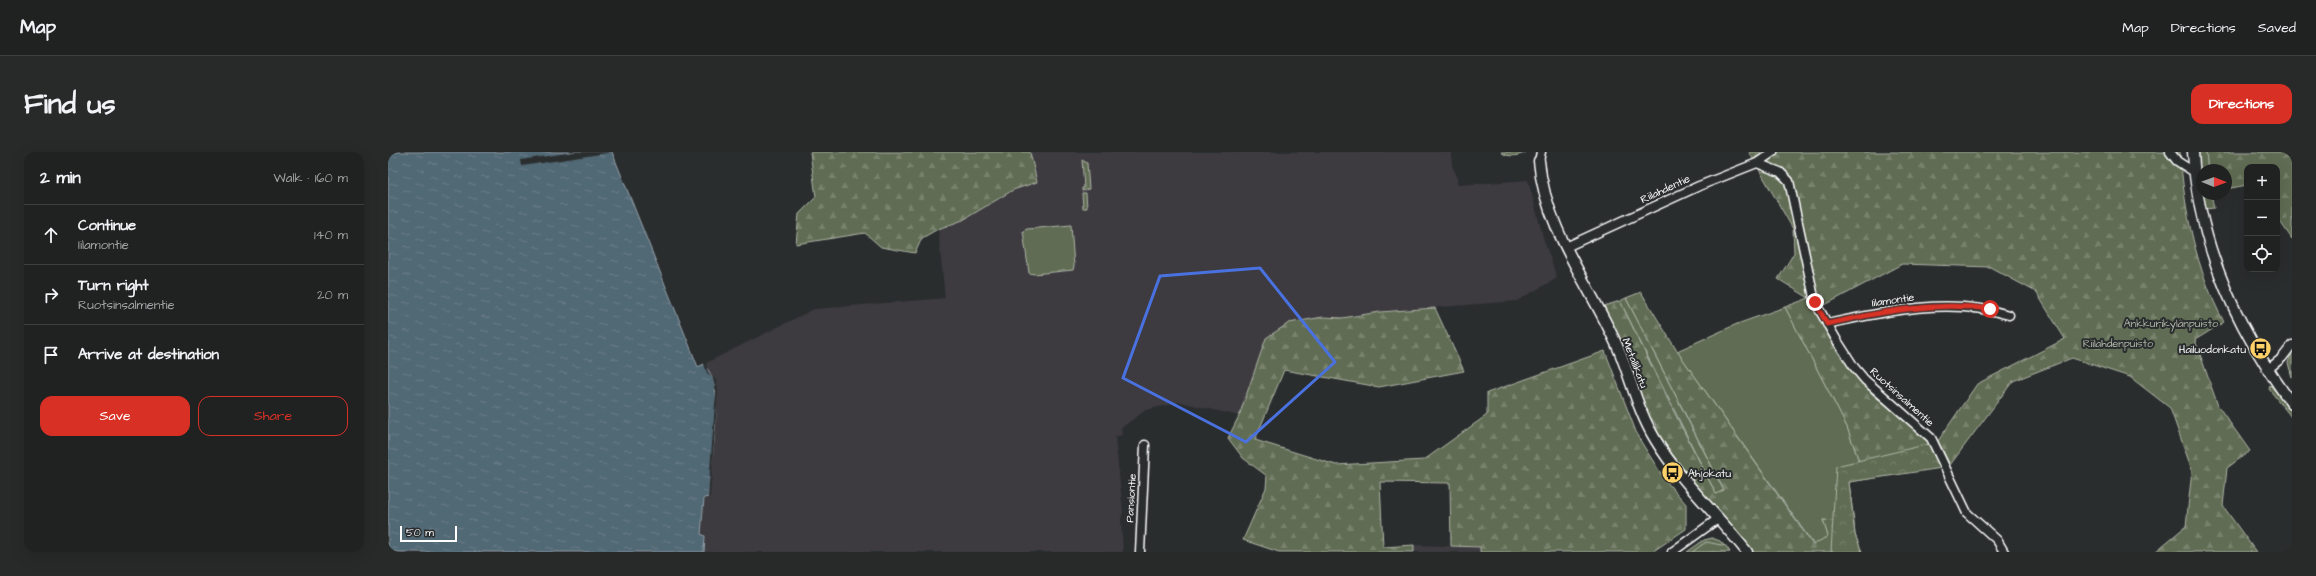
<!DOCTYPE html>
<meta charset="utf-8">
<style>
:root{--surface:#202222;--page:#282a2a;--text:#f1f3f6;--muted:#a2a4a5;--line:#3d3f40;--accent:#d93025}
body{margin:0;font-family:"Architects Daughter",sans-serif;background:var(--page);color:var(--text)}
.controls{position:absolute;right:12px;top:12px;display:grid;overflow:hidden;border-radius:8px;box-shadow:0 4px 16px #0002}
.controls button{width:36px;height:36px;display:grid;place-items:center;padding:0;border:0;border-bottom:1px solid var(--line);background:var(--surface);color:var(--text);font:20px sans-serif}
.compass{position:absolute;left:1808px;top:12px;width:36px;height:36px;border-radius:50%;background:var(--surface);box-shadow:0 4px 16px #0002;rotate:91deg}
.scale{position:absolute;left:12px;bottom:10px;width:57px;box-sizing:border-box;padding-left:4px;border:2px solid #fff;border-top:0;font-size:11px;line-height:14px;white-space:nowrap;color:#fff;-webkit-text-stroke:3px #2a2d2e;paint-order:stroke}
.stop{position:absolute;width:12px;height:12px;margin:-9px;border:3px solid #d93025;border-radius:50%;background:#fff}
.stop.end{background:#d93025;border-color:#fff;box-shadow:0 1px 4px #0008}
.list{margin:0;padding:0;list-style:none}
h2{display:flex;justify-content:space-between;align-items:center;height:52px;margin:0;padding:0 16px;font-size:17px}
h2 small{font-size:13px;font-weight:400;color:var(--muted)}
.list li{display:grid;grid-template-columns:26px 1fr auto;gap:12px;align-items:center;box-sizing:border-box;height:60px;padding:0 16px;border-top:1px solid var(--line)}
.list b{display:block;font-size:15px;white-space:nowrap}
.list p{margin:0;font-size:13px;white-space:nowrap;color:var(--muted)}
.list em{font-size:13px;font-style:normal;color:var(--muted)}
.actions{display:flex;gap:8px;padding:12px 16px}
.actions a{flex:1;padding:9px 0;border:1px solid var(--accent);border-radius:12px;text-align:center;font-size:14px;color:var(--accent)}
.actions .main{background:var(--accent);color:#fff}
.icon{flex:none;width:22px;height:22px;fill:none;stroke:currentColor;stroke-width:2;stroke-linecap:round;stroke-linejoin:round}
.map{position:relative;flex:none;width:1904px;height:400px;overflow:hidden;border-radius:12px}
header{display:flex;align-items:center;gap:24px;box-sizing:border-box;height:56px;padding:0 20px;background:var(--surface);border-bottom:1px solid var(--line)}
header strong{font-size:19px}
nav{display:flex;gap:22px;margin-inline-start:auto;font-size:14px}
.intro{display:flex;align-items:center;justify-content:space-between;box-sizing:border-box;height:96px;padding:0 24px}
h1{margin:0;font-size:28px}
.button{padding:10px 18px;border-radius:12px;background:var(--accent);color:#fff;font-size:14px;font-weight:700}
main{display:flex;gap:24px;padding:0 24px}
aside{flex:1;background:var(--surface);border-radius:12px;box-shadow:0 4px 16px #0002}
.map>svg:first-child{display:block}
.built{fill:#3c3a3f}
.grass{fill:#616c53;stroke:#b0b6a9}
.forest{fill:url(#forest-firs);stroke:#b0b6a9}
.park{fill:url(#park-crowns);stroke:#b0b6a9}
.water{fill:url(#water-ripples);stroke:#97a4ac}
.pier{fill:#2a2d2e}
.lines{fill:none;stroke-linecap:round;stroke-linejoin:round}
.minor-casing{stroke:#fff;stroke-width:11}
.tertiary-casing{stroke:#fff;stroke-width:13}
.minor{stroke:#2a2d2e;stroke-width:8}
.tertiary{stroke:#2a2d2e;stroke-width:10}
.route{stroke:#d93025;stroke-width:5}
.marked{fill:none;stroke:#4a71e0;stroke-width:3;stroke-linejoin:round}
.labels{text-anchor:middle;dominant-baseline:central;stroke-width:4;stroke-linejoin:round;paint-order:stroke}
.street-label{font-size:11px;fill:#fff;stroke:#2a2d2e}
.park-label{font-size:11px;fill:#b0b6a9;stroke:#2a2d2e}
.poi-label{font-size:11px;fill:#fff;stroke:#2a2d2e;text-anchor:end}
</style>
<header>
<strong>Map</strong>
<nav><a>Map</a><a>Directions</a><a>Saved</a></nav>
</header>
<div class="intro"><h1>Find us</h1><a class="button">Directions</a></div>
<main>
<aside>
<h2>2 min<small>Walk · 160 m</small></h2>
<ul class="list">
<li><svg class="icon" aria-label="ahead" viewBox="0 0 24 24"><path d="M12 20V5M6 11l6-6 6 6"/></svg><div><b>Continue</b><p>Iilamontie</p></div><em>140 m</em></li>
<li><svg class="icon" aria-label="right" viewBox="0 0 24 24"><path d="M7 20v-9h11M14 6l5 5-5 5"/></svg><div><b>Turn right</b><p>Ruotsinsalmentie</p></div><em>20 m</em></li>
<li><svg class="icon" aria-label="arrive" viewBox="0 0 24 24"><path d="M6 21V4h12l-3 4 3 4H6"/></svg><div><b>Arrive at destination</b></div></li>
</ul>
<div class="actions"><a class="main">Save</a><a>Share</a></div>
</aside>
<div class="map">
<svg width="1904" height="400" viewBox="0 0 1904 400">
<defs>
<pattern id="forest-firs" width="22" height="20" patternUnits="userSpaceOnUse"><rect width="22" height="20" fill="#616c53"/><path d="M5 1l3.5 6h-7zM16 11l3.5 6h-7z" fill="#79826d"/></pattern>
<pattern id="park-crowns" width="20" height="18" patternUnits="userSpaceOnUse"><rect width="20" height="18" fill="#616c53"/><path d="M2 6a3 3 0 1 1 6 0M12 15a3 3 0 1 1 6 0" fill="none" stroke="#79826d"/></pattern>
<pattern id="water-ripples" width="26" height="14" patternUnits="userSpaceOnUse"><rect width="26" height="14" fill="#516775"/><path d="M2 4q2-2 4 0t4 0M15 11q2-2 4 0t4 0" fill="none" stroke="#6b7e8a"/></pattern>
</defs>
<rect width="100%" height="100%" fill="#2a2d2e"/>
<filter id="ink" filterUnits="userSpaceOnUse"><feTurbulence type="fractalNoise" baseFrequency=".025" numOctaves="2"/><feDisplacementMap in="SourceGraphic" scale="8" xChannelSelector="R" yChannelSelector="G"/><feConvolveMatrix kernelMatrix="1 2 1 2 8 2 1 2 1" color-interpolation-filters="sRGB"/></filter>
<g filter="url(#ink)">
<path class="built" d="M642,0H1064V14L1068,22L1070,33L1140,28L1156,88L1169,126L1129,149L992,160L954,166L935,165L878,186L851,264L792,250L758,258L733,276L734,283L727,285L735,360L733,366L735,400H316L313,383L316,346L319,221L316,212L426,157L557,146L550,77L575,68L625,38L649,30Z
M1026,393L1092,395V400H1026Z"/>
<path class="grass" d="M1113,0H1138C1132,4 1119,6 1113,0Z
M1809,0H1818L1820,18H1814V42H1823L1826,56L1817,57Z
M694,8L699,11L701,37L694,39V36H696Z
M694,41H698L699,56H695Z
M683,73L686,114L685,118L646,122L641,121L635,79L639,77Z
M1238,146L1336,339L1328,342L1232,149Z
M1397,155L1459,275L1471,309L1505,323L1461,330L1466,371L1435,368L1440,384L1426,393L1289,199L1349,172Z
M1882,233L1904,259V266L1881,237Z"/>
<path class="forest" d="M422,0H642L649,30L625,38L575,68L550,77L534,86L527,101L493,95L477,81L408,92L411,62L428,45Z
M1361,0H1792C1796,58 1808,118 1836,170L1807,188L1830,254L1862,299L1839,316L1835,354L1868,400H1767L1798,374L1804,318L1782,256L1742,225L1684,206L1625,229L1562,313L1550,289L1589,232L1677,187L1648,140L1602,115L1514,112L1435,154L1425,149L1434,173L1449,199L1485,243L1535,282L1549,303L1471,309L1459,275L1397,155L1421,146L1390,127L1406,101L1405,77Z
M1818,0H1904V87L1889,65V15H1859V33L1838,37V18H1820Z
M1253,140L1289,199L1425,393L1440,384L1435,368L1466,371L1467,383L1474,400H1365L1310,335L1272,287L1267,271L1258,260L1236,199L1216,154L1232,149L1283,254L1328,342L1336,338L1238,146Z
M1047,156L1076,219L991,235L896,218L867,288L948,313L1036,308L1099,263V241L1217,199L1250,285L1277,328L1298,352V377L1264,400H1092V395L1063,394L1062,331L992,330L995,395L1026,393V400H891L855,388L878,336L879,324L855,306L840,286L851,264L878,186L901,171L935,165L954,166L992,160Z
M1324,386L1332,389L1342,400H1299L1316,388Z"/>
<path class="park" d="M1904,199V225L1900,211Z
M1541,292L1554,316L1461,330L1467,383L1474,400H1443L1448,314Z
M1318,390L1338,394L1342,400H1304Z"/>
<path class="water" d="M0,0H224L310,215L316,212C319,216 325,225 326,230C332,254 323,312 321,339L320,345L316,346L313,382L317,384L316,400H0Z"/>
<path class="pier" d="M186,0H225L134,14L133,8Z
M318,211L320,220L328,228L330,238L322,345H320L328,239L324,224L319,221L316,212Z"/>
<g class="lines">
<defs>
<path id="minor" d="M1782,0L1789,9L1806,20
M1151,9L1153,0
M1369,11L1392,20L1401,29L1427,150L1448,187L1466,215L1477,228L1543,286L1579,361L1609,388L1616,400
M1178,95L1311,34L1369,11L1385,0
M1439,172C1498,159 1562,145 1621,163
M1879,218L1894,206L1904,193
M752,400L757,293
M1284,400L1331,366"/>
<path id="tertiary" d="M1805,0C1810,94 1849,177 1904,252
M1151,9C1157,80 1207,139 1233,203C1244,231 1251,261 1267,287C1292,329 1329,362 1359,400"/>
</defs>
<use href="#minor" class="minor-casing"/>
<use href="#tertiary" class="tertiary-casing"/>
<use href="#minor" class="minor"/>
<use href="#tertiary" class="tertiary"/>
</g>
</g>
<g class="lines" filter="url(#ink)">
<path class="route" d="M1427,150L1439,172C1492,160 1547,149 1602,157"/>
</g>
<path class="marked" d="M872,116L947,210L858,290L735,226L772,124Z"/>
<defs>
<symbol id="bus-disc" viewBox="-11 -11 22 22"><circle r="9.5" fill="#ffd166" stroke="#2a2d2e"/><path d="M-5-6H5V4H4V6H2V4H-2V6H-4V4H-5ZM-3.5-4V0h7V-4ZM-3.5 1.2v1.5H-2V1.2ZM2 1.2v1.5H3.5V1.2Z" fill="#111"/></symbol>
</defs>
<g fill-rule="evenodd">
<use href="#bus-disc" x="1860" y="184" width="25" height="25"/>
<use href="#bus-disc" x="1272" y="308" width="25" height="25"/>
</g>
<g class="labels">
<g class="street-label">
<text transform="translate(1277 37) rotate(-25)">Riilahdentie</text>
<text transform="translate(1505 148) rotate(-8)">Iilamontie</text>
<text transform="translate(1247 211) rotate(69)">Metallikatu</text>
<text transform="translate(1514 245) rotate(42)">Ruotsinsalmentie</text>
<text transform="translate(743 346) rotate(-87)">Pansiontie</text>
</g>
<g class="park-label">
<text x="1783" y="171">Ankkurikylänpuisto</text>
<text x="1730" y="191">Riilahdenpuisto</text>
</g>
<g class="poi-label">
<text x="1858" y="197">Hailuodonkatu</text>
<text x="1300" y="321" text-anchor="start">Ahjokatu</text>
</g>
</g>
</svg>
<div class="controls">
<button>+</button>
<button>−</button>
<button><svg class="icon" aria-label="locate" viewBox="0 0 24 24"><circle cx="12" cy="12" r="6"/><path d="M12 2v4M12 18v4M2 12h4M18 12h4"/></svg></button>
</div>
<svg class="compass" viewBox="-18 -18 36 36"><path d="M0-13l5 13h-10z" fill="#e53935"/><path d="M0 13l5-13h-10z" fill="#a2a4a5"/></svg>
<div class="scale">50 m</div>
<div class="stop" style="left:1602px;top:157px"></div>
<div class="stop end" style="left:1427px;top:150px"></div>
</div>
</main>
